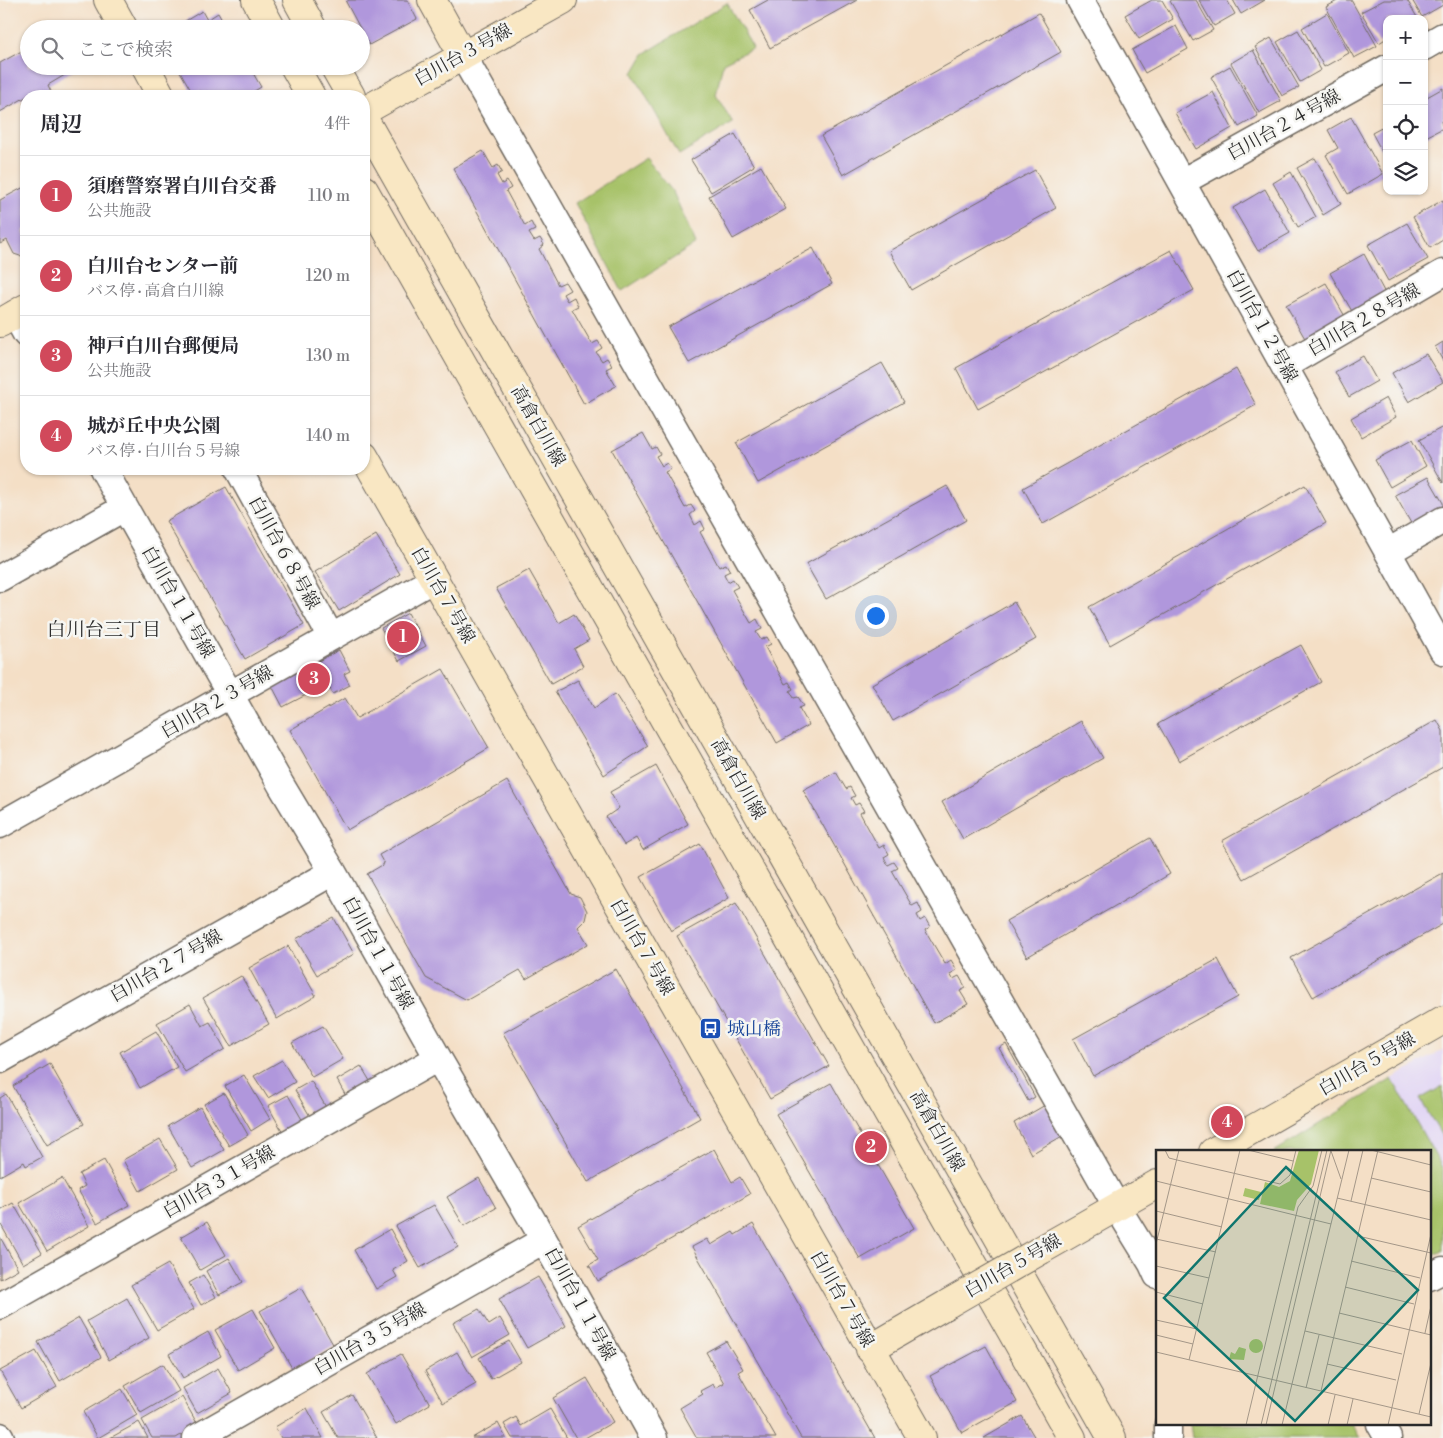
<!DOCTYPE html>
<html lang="ja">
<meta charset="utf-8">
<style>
:root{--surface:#fff;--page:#f2f2f3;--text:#2b2b33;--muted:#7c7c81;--line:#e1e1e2;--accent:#d1495b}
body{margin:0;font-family:"Libre Bodoni","Noto Serif JP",serif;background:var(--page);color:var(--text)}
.controls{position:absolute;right:15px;top:15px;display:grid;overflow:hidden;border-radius:10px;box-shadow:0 1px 4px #0004}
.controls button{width:45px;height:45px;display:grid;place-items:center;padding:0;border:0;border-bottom:1px solid var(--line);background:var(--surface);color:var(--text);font:25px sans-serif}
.you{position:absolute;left:875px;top:615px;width:18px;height:18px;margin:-12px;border:4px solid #fff;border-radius:50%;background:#1a73e8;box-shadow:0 0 0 8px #1a73e833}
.badge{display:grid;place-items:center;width:32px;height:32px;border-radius:50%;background:var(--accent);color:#fff;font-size:16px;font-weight:700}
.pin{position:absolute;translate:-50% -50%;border:2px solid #fff;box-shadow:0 1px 5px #0006}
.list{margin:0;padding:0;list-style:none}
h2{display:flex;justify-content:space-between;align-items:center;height:65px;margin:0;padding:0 20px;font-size:21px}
h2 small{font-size:16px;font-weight:400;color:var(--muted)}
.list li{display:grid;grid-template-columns:32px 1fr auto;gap:15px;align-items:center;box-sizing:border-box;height:80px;padding:0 20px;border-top:1px solid var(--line)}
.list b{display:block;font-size:19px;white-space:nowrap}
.list p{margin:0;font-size:16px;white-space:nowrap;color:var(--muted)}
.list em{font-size:16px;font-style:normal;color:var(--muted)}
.icon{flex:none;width:28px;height:28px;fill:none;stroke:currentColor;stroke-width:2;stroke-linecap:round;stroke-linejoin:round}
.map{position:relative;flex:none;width:1443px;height:1438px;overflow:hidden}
.search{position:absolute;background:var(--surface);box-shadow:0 1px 4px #0004;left:20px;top:20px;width:350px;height:55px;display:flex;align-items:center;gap:12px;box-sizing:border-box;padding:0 18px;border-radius:28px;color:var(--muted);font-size:19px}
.panel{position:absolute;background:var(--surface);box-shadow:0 1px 4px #0004;left:20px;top:90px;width:350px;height:385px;border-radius:20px}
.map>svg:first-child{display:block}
.built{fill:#e1d4f4}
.green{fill:#a7c269;stroke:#69764a}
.building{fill:#b097dc}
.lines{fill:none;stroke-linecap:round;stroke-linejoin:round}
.street-casing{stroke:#716a61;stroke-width:29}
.secondary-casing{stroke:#716a61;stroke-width:30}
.street{stroke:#fff;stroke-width:26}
.secondary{stroke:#f9e7c3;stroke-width:28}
.secondary-bridge-casing{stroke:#716a61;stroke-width:30;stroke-linecap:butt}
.secondary-bridge{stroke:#f9e7c3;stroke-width:28}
.labels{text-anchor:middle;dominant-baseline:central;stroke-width:5;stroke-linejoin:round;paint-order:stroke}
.street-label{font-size:18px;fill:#2b2b2b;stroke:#f6f6f2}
.transit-label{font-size:18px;fill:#164399;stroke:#f6f6f2;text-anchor:start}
.neighbourhood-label{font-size:19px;fill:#2b2b2b;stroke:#f6f6f2}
.inset-road{fill:none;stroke:#a49788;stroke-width:1}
.view{fill:#0f766e;fill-opacity:0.15;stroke:#0f766e;stroke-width:2.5}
.inset-edge{fill:none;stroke:#2b2b2b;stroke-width:2.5}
</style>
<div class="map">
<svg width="1443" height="1438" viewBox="0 0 1443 1438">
<rect width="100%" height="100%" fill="#f6f6f2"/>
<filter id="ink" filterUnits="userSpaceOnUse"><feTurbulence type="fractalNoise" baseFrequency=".02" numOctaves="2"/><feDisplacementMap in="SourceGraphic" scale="10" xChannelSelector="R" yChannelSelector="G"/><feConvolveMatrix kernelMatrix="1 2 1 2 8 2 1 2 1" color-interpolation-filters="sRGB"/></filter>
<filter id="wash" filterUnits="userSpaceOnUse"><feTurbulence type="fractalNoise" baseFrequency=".0096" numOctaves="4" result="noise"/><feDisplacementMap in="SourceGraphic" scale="20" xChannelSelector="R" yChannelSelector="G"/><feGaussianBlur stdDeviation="1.12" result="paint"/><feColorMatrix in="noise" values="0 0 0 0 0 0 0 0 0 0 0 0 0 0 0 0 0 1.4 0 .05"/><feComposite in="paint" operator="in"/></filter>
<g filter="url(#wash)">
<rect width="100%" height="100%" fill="#f4dfc6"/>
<path class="built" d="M1443,1050V1169L1392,1079Z"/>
<path class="green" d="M727,3L753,48L723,63L716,95L733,123L679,155L633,73L644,54Z
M646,158L673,192L696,244L622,291L575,203Z
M1392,1079L1443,1169V1251L1429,1257V1152H1274Z
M1443,1086V1138L1420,1099Z
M1190,1424H1352L1360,1438H1192Z"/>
<g id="blocks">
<path class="building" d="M349,0H407L417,19L369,45L346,2Z
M768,0H857L770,48L750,10Z
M1152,0H1162L1173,19L1139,39L1125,15Z
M1172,0H1196L1213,30L1193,41L1170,1Z
M1199,0H1227L1235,14L1214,26Z
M1233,0H1265L1241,14Z
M1339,0H1351L1377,46L1354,58L1326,7Z
M1384,0H1407L1418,19H1387V38L1379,43L1361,12Z
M1412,0H1443V5L1422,17Z
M202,11L207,20L218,13L227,29H172Z
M1039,13L1061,52L843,175L821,136Z
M1327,13L1349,53L1324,67L1302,28Z
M1176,26L1188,49L1145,73L1132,50Z
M1298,30L1321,70L1300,82L1277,42Z
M1271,38L1299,87L1282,96L1255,47Z
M29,47V66H80L48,85L53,96H32L31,94L0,112V63Z
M1253,50L1281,101L1259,113L1231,63Z
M177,66H249L261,87L253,92L255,96H203L200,91L193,94Z
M1230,66L1258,116L1239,127L1211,77Z
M1443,88V120L1441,121L1443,128L1424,138V92L1427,97Z
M1213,92L1232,128L1196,149L1175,113Z
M1351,117L1383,174L1348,194L1326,155L1338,148L1328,130Z
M1387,125V161L1372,133Z
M735,134L754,166L711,192L691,160Z
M483,151L493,168L498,165L502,172L497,175L502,184L507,181L511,188L506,191L525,226L531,222L535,230L529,233L534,241L540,238L544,245L539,249L558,285L565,282L570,290L563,294L567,301L574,297L578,306L572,309L592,344L598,341L602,348L596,352L602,361L607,358L612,366L606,369L616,386L584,404L453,168Z
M1315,158L1341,204L1323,215L1297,168Z
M761,166L786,209L733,239L709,196Z
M1035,170L1056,208L911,290L889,251Z
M1291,172L1316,217L1298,227L1273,183Z
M26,186V229L23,231L26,238V253L20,256L14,254L7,240L0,244V200Z
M1265,189L1290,233L1258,251L1233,208Z
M1443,200V240L1430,248L1413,217Z
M1407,223L1428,259L1388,281L1368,245Z
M813,248L832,284L689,363L668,327Z
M1171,250L1194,290L978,409L956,368Z
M1364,254L1386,295L1353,313L1330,273Z
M1326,283L1347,320L1307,342L1286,305Z
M1443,342V361L1435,347Z
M1426,354L1443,382L1409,402L1392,373Z
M1363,356L1377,381L1349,397L1335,372Z
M882,363L904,402L758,483L736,443Z
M1236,369L1256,405L1043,524L1023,488Z
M1386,398L1396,417L1361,437L1351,418Z
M1443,427V483L1419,440Z
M643,433L652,449L656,447L660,454L656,456L662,466L667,463L671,469L665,472L685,508L691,505L695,511L690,515L695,525L701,521L705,529L700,532L719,567L726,564L730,571L724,574L728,582L733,579L738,587L732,590L751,623L757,619L762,629L756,632L761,640L767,637L771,644L765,647L785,684L789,682L793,689L790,691L794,698L798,697L804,706L799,708L809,725L777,743L612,450Z
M1412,440L1426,466L1390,487L1375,460Z
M1428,477L1443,503V508L1412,525L1395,495Z
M1305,485L1326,523L1110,645L1089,607Z
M947,486L966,520L826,599L806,564Z
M226,487L304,625L245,659L166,521Z
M376,535L400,574L339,611L315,572Z
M529,570L559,623L574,614L589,640L574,649L583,666L551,684L496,588Z
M1014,602L1036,639L893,721L872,684Z
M408,613L426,646L399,661L381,628Z
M1301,645L1321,682L1179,761L1158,724Z
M339,650L350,671L344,674L350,685L333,694L327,684L283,707L272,686Z
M443,669L489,748L347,830L290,730L345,698L357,718Z
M578,680L594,708L615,694L648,746L604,775L555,692Z
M1437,720L1443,731V767L1244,879L1222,841Z
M1081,721L1103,758L963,839L942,802Z
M656,766L688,824L643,850L636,838L624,845L606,817L619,808L610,792Z
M836,772L846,789L850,787L855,796L851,798L855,805L859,803L864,811L860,813L879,848L884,845L889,854L884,857L888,865L894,862L898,868L892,871L912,906L918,903L922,912L917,915L920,921L925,918L930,927L925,930L945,964L951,960L957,970L950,974L953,979L959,976L966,988L960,991L968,1004L934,1023L803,790Z
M507,781L571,894L580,897L587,911L585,920L578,927L588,944L526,979L520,970L467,1000L426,978L367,874L384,864L379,855Z
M1150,838L1170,874L1027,957L1006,921Z
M700,844L729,898L671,931L641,877Z
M1443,873V924L1313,997L1291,958Z
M736,903L829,1066L770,1099L677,936Z
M334,918L354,954L317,975L296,939Z
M288,946L316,996L277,1019L249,968Z
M1218,959L1238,997L1093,1076L1073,1039Z
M616,969L700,1118L588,1182L503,1033Z
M241,976L269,1024L231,1046L203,998Z
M190,1004L202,1026L210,1022L225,1049L185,1072L157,1023Z
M323,1026L343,1059L312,1077L292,1043Z
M156,1031L177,1067L140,1088L120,1052Z
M1006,1044L1035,1097L1028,1101L999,1048Z
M282,1060L295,1082L268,1098L254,1076Z
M50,1064L84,1124L47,1145L13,1086Z
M361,1066L373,1086L348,1100L337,1080Z
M244,1075L270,1119L251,1131L225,1086Z
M311,1081L327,1109L311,1118L295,1090Z
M831,1083L914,1228L860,1259L776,1114Z
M224,1093L248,1135L229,1146L204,1104Z
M6,1094L42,1157L26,1166L24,1162L0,1176V1098Z
M288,1095L304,1123L284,1134L268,1106Z
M1047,1104L1064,1135L1031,1154L1014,1123Z
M200,1107L224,1150L192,1168L168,1126Z
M160,1139L178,1169L140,1191L123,1160Z
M714,1149L732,1182L740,1177L750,1194L598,1281L589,1265L598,1260L578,1226Z
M104,1160L129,1205L97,1223L78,1190L85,1186L79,1174Z
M62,1178L89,1226L47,1251L19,1203Z
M479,1178L496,1208L464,1226L447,1197Z
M13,1203L42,1253L23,1264L0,1223V1210Z
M434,1205L458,1247L420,1268L396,1226Z
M207,1222L226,1255L200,1270L181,1237Z
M753,1224L875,1438H801L692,1247L707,1239L711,1245L733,1232L735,1235Z
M390,1229L408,1261L393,1270L397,1277L376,1289L354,1250Z
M0,1237L18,1269L0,1279Z
M229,1258L243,1282L219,1295L206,1271Z
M168,1264L194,1309L157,1330L131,1285Z
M203,1275L216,1297L201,1305L189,1283Z
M538,1277L566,1326L527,1348L499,1299Z
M301,1288L334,1346L293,1370L260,1311Z
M127,1298L149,1338L109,1360L87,1321Z
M253,1309L275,1348L238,1370L215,1330Z
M479,1309L489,1325L500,1318L510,1335L472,1357L453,1323Z
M79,1318L101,1357L60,1381L38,1342Z
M208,1332L221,1356L183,1378L169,1354Z
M509,1341L521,1362L491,1379L479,1358Z
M726,1341L743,1369L738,1372L776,1438H697L680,1408L703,1394L700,1391L713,1384L715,1388L724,1383L706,1352Z
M986,1346L1017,1402L962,1433L930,1376Z
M36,1351L57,1387L21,1408L0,1371Z
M457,1352L476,1384L443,1403L425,1371Z
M401,1354L430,1404L396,1424L367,1374Z
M163,1364L179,1391L141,1413L125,1386Z
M218,1368L232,1393L197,1413L183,1388Z
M587,1378L613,1422L585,1438H576L553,1398Z
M122,1389L137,1415L98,1438L83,1412Z
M352,1395L377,1438H338L323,1412Z
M182,1397L198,1425L176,1438H152L142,1420Z
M307,1408L323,1438H281L275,1427Z
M550,1409L567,1438H512L504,1424L516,1417L521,1426Z
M1022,1416L1035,1438H984Z
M139,1422L148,1438H110Z
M498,1423L506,1438H472Z"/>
</g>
</g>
<g filter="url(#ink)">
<use href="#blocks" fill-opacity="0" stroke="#716a61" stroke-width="1"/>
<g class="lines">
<defs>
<path id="street" d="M1080,0L1443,651
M1424,47L1443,36
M463,56L1117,1207L1152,1264L1157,1275
M1182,182L1387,68
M15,314L26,334
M1284,366L1443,273
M103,469L281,785L333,872L438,1058L544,1240L654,1438
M238,469L331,637
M1388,552L1443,520
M0,578L124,508
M0,825L434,579
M0,1060L333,872
M1429,1277L1443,1270
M0,1306L438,1058
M1168,1424V1438
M1380,1424L1388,1438
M0,1436L1,1438
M196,1438L544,1240"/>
<path id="secondary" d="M108,0L124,29
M256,0L272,29
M297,0L313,29
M432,0L463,56
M145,66L161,96
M294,66L311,96
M334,66L351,96
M364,111L563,0
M364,119L1112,1438
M364,190L1072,1438
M0,323L26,308
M364,456L922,1438
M1213,1152L1443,1020
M1041,1250L1157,1184
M870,1349L949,1303"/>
</defs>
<use href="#street" class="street-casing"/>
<use href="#secondary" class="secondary-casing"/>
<use href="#street" class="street"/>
<use href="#secondary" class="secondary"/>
<defs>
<path id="secondary-bridge" d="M949,1303L1041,1250"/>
</defs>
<use href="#secondary-bridge" class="secondary-bridge-casing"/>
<use href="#secondary-bridge" class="secondary-bridge"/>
</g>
</g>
<defs>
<symbol id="bus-square" viewBox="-11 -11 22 22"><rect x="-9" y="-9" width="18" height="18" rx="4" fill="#1a4fb4" stroke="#f6f6f2"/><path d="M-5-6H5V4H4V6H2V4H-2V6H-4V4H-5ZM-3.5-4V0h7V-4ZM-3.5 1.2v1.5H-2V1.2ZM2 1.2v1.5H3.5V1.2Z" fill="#fff"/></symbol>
</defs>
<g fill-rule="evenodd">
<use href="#bus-square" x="698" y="1016" width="25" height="25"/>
</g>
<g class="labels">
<g class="street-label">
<text transform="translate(463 55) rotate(-29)">白川台３号線</text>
<text transform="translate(1284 125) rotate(-29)">白川台２４号線</text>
<text transform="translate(1364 320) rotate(-30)">白川台２８号線</text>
<text transform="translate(1262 326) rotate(61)">白川台１２号線</text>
<text transform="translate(538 426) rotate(60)">高倉白川線</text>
<text transform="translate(284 553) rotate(61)">白川台６８号線</text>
<text transform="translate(443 595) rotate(60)">白川台７号線</text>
<text transform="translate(178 602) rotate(60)">白川台１１号線</text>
<text transform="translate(217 702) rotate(-30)">白川台２３号線</text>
<text transform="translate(738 779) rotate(60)">高倉白川線</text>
<text transform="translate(642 947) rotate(60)">白川台７号線</text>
<text transform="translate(378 953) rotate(61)">白川台１１号線</text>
<text transform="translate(166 966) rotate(-30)">白川台２７号線</text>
<text transform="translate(1367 1064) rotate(-30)">白川台５号線</text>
<text transform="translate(937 1131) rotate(60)">高倉白川線</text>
<text transform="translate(219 1182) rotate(-30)">白川台３１号線</text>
<text transform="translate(1013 1266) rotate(-30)">白川台５号線</text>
<text transform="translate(842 1299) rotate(60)">白川台７号線</text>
<text transform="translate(580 1304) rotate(61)">白川台１１号線</text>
<text transform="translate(370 1339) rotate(-30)">白川台３５号線</text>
</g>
<g class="transit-label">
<text x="727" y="1029">城山橋</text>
</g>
<g class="neighbourhood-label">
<text x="104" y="630">白川台三丁目</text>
</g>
</g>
<g transform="translate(1156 1150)">
<rect width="275" height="275" fill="#f4dfc6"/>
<path d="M143,0H163L155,34L141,50L138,61L104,54L109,32L123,37L134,31ZM89,38L105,42L103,50L87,46ZM93 196a7 7 0 1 1 14 0a7 7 0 1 1-14 0ZM83,197L90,199L88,210L73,209L75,202L79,204Z" fill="#a7c269"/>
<path class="inset-road" d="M9,0L13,8L21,10L124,34L134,25L140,0M92,0L137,11M215,0L275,15M175,1L185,29M215,28L275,42M0,31L175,74M181,48L275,70M195,51L207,0M0,61L66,77M202,86L275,103M0,89L60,102M0,94L23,0M195,111L264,128M0,116L53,128M189,137L258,154M0,142L47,154M183,163L275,185M0,170L41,179M149,181L246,204M269,183L275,156M0,185L37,194M0,202L275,267M33,210L84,0M171,214L240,230M150,238L163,185M165,241L222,0M263,264L275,213M90,275L142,57L157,36L166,0M105,275L171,0M110,275L175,0M126,275L193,0M172,275L179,245M191,275L197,249M232,275L275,84"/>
<path class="view" d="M130,17L262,140L139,271L8,148Z"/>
<rect width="275" height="275" class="inset-edge"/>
</g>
</svg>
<div class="controls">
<button>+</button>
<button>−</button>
<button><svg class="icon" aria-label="locate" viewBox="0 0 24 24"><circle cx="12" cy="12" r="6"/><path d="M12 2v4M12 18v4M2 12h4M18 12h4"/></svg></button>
<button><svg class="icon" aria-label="layers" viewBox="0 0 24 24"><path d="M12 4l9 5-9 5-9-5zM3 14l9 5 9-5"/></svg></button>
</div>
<div class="you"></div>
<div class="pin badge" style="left:403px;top:637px">1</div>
<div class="pin badge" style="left:871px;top:1147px">2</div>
<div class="pin badge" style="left:314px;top:679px">3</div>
<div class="pin badge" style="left:1227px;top:1122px">4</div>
<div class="search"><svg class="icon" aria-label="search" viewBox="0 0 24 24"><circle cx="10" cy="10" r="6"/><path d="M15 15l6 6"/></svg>ここで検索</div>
<section class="panel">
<h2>周辺<small>4件</small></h2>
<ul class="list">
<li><span class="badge">1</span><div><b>須磨警察署白川台交番</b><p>公共施設</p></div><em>110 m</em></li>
<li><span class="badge">2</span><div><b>白川台センター前</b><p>バス停 · 高倉白川線</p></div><em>120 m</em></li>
<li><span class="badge">3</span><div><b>神戸白川台郵便局</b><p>公共施設</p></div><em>130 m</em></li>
<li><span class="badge">4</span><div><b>城が丘中央公園</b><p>バス停 · 白川台５号線</p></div><em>140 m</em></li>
</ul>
</section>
</div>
